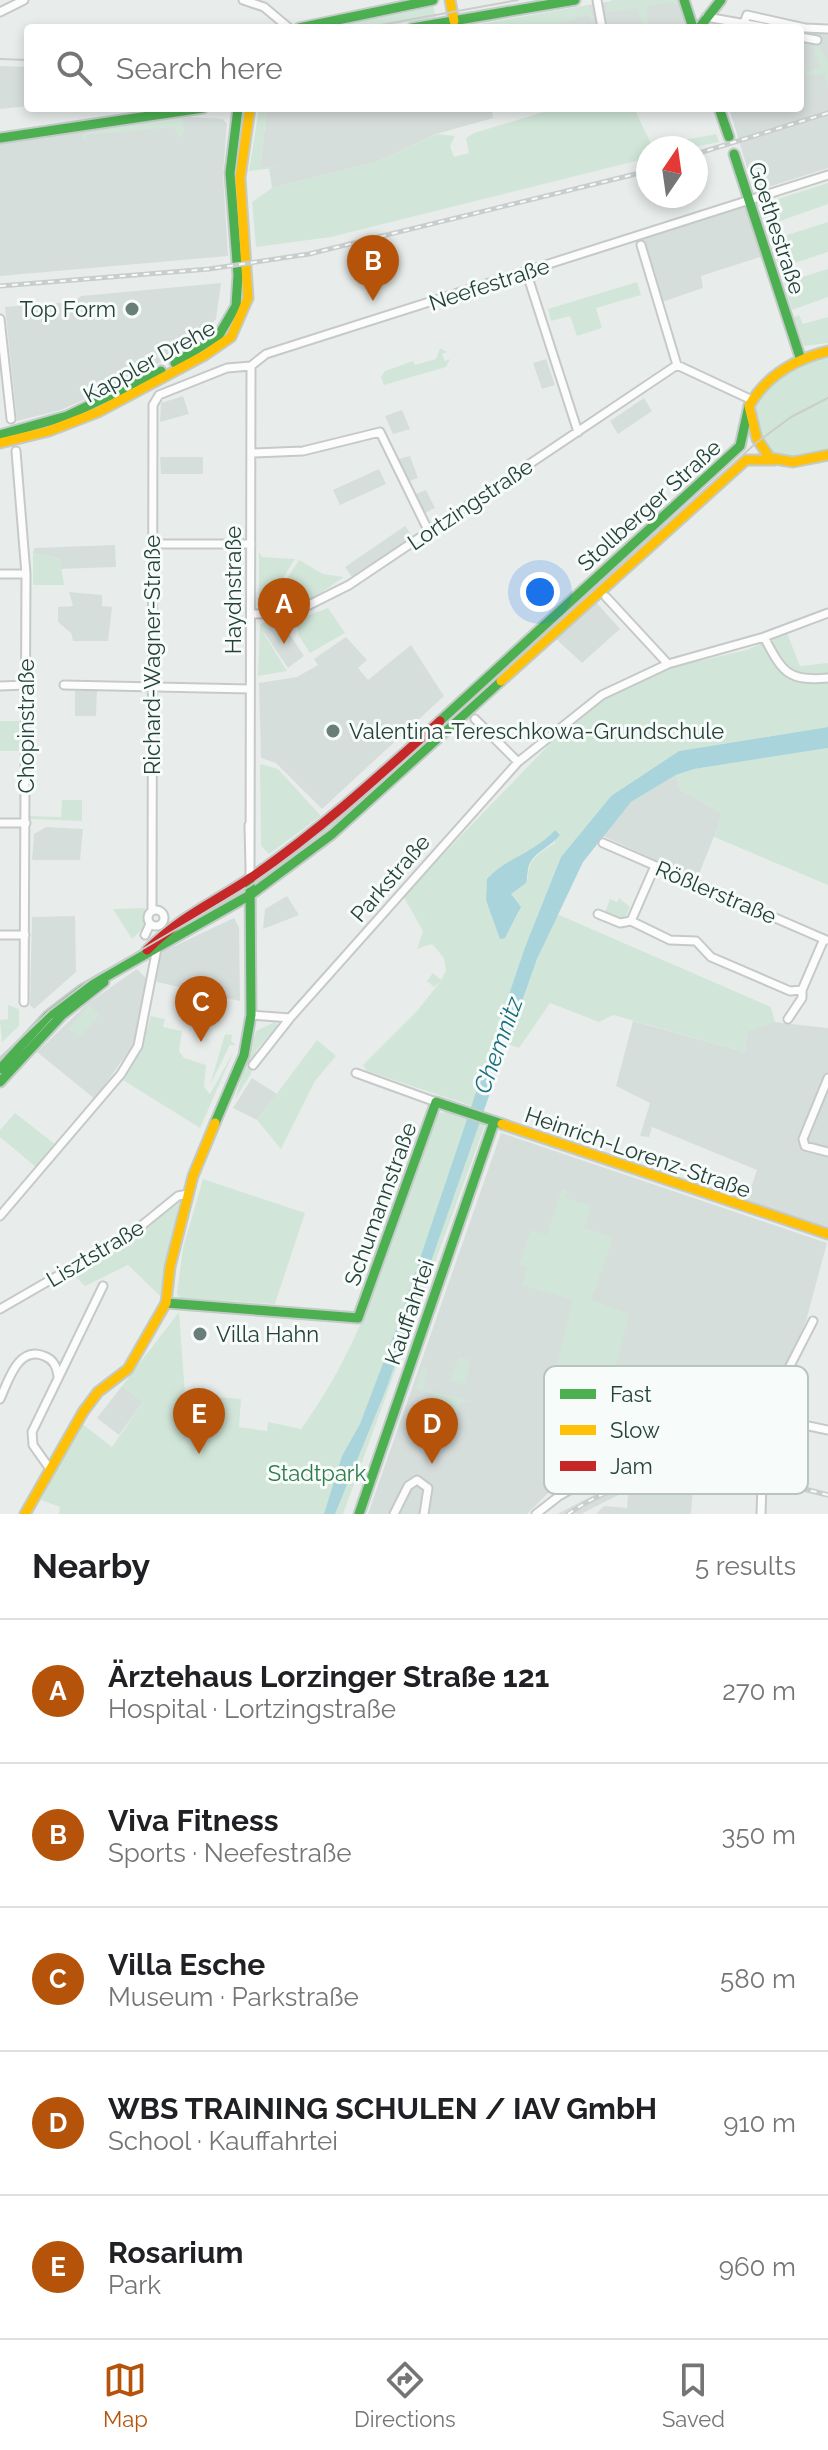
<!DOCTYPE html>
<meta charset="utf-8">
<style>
:root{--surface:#fff;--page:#f6f6f6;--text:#202124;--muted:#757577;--line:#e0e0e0;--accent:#b45309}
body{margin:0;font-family:Raleway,sans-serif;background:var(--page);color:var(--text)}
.compass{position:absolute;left:636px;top:136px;width:72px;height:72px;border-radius:50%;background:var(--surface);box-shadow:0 4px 12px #0003;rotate:13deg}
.you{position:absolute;left:540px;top:592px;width:28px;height:28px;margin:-20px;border:6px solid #fff;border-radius:50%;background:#1a73e8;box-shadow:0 0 0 12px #1a73e833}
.badge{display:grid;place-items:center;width:52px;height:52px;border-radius:50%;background:var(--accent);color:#fff;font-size:26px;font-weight:700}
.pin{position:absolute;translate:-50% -66px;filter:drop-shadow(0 2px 4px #0008)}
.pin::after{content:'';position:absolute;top:42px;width:28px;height:24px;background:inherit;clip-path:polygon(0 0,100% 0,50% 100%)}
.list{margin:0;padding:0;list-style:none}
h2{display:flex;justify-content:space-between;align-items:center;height:104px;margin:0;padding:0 32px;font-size:34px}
h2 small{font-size:26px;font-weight:400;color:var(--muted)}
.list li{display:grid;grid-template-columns:52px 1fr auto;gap:24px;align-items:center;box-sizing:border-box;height:144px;padding:0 32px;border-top:2px solid var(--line)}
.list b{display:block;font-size:30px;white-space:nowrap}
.list p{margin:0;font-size:26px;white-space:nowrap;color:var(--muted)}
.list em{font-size:26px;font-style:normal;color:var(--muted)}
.icon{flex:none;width:44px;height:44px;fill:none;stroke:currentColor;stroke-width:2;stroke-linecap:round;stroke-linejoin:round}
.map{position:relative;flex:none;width:828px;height:1514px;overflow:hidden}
.search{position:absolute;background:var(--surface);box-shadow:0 4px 12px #0003;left:24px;right:24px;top:24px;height:88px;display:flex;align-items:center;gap:20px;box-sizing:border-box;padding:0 28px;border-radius:8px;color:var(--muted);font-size:30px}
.sheet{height:824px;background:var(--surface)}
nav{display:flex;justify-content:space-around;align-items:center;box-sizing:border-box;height:112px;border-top:2px solid var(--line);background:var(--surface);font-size:22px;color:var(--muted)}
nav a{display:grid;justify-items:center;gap:4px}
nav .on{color:var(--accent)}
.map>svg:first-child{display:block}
.built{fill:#d6dedb}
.green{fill:#d1e6d8;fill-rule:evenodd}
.water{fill:#a9d4db}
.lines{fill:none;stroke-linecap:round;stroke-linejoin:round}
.street-casing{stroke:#c5cac8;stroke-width:11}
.fast-casing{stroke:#c3cbc8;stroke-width:13}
.slow-casing{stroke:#c3cbc8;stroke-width:13}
.jam-casing{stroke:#c3cbc8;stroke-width:13}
.street{stroke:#fcfcfc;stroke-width:7}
.fast{stroke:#4caf50;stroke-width:9}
.slow{stroke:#ffc107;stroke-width:9}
.jam{stroke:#c62828;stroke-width:9}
.tram{stroke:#c9cdcc;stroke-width:2}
.rail-casing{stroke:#c9cdcc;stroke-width:5}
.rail{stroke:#f7fbf9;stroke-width:2;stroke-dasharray:6;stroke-linecap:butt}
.poi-dot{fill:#697e78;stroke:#f7fbf9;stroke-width:3}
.labels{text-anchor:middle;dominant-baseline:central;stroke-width:6;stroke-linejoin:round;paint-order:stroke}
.street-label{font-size:22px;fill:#24423a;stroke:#f7fbf9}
.poi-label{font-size:22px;fill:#24423a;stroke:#f7fbf9;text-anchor:start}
.park-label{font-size:22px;fill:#2d7a4b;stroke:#f7fbf9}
.water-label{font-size:24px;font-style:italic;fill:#1c6f80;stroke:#f7fbf9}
.key{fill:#f7fbf9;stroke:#b8c4c0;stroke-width:2}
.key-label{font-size:22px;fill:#24423a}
</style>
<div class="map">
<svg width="828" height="1514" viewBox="0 0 828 1514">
<rect width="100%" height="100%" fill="#e8edeb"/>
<path class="built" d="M618,0H679L688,28H458Z
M820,27H828V168L762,189L752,184L729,108H800V39L814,42Z
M0,66L28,67V106L0,109Z
M267,108H498L492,111L493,118L436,134L379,161L272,188L269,167L260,168Z
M189,117L223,119L227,124L223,174L228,256L0,276V144Z
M749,202L766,255L701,276L703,288L662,302L642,237Z
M221,283L216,319L188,347L130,379L61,410L17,421L5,307L72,302L81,296Z
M546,359L555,385L542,389L533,363Z
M183,396L189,414L160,422L161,403Z
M644,398L652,411L618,434L610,421Z
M402,410L410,429L393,434L385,416Z
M410,456L418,478L404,483L395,460Z
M160,457H203V474H161Z
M379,469L386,484L340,505L333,490Z
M426,490L435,508L421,515L411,496Z
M405,526L413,537L352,577L345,567Z
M115,545L116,567L60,569V559L33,553L34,548Z
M69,592L102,595V606L112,607L108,641H73L71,633L58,622V607L73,606Z
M595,601L620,629L582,663L554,637Z
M280,620L304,656L288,668L263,631Z
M346,637L367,660L358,668L368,680L411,645L444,696L322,809L276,763L261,758L259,683L297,677L318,665L314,659Z
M97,690L96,716H75V691Z
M676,775L680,789L723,814L697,879L603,836L631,802Z
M46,827L83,829L80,860H32L34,834Z
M287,896L299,915L263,929L265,909Z
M75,916L76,972L34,1009L30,1005L32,917Z
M234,918L239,928L240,1001L157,982V958L164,951Z
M137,969L149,981L135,1042L95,1099L37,1052L88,1003Z
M633,1021L745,1052L747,1031L774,1022L828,1028V1230L746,1203L757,1170L652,1127L649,1137L640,1136L650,1103L616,1086Z
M252,1078L277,1094L257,1120L233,1108Z
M501,1133L827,1243L806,1321L794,1350L759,1409L654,1385L650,1379L652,1368L642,1365L632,1379L614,1376L611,1389L631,1396L627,1439L620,1455L555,1486L527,1514H368Z
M122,1386L143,1402L119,1435L97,1418Z
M679,1468L751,1472L749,1480L678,1478L632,1488L581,1514H557L629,1477Z
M774,1478L828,1492V1498L773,1484Z
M693,1488L691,1514H596L604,1506L627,1508L628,1495Z"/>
<path class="green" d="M612,0H676L677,5L672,2L647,6L648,26L644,27L638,8L606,13V5Z
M433,5L436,17L378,28H328Z
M589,5L594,18L591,20L589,15L575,17V20L558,23V28H459Z
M805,41H817L828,61V87L824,74H806L801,56L807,72L820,68L813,44L806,45Z
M259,108H267L260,167H282L249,171Z
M557,108H634L652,146L716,134L719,142L689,148H648V158L331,237L256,247L252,202L272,188L379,161L437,134L455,136L450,146L454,157L469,153L466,138L474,133Z
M183,118L184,132L179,138L174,127L87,135V141L81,137L86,133Z
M828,183V204L766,226L759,205Z
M828,222V252L779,268L767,229L771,228L775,239Z
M828,269V297L792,310L781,272L786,271L789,281Z
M637,282L641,295L596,308L602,328L577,336L570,316L551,321L548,309Z
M799,315L803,324L828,317V343L804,346L794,317Z
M440,348L447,352L442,354L445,361L450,359L446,367L384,385L381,377L385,371L413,361L415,365L436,359Z
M828,351V455L786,462L759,449L752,400L774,376Z
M259,552L262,557L295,559L281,581L276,579L269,589L274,593L267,605L259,601Z
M33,553L60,559L64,585H33Z
M299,560L323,574L344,577L306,603L273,610L279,591Z
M597,581L599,590L459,714L455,710Z
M328,608L345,633L310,653L299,636L296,620Z
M278,619L263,632L287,671L258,676L260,624Z
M787,633L800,666L828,663V727L679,751L611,796L561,857L525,947L472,1106L367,1071L363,1065L417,1011L440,982L434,987L427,981L433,973L441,980L446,971L444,958L432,944L417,949L423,931L403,896L594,698L636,676L746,650ZM555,830V843C539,853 528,859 528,878L511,894L519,912L505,938L486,900L487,879L525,852L534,851Z
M454,711L457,715L322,840L316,832Z
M0,721H19V751H0Z
M828,748V885L714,837L723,814L680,789L676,775L694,769Z
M260,764L278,769L321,816L269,854L261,846Z
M62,800H82V821L30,819V816L61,817Z
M619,898L630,907L624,920L605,912L610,899L617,902Z
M145,908L144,927L132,939L113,909Z
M557,914L771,1007L775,1022L747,1031L745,1052L613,1015L599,1022L550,1003L519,1048L508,1044L537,959Z
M8,1005L19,1009V1026L2,1042L0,1020L8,1019Z
M89,1005L100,1014L80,1038L69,1029Z
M151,1016L165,1019L163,1027L182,1031L179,1051L184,1058L206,1065L204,1087L210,1094L234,1051L200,1128L123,1080L141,1048Z
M275,1022L278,1026L256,1050L251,1074L235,1099L256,1031Z
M225,1034L232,1035L231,1041L236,1045H230L210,1085Z
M317,1040L336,1056L315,1081L281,1149L257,1120Z
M447,1112L485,1125L343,1514H59L60,1507L41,1500L80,1422L112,1447L143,1402L122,1386L179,1312L185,1394L241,1399L239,1427L267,1431L268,1422L301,1429C368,1338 396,1227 433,1121L439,1113Z
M15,1113L56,1145L37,1168L0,1137V1130Z
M203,1179L305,1213L275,1304L180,1298L177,1294L183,1248Z
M562,1189L567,1190L565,1198L591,1205L584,1228L613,1238L591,1300L629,1314L610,1389L555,1371L573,1300L522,1285L527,1268L519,1265L531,1230L547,1235Z
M179,1202L160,1296L128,1265L85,1286L72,1273L143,1231Z
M459,1357L470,1360L465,1385L450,1380Z
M423,1367L428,1369L423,1389L474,1402H460L454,1436L450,1435L453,1410L431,1404L434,1394L416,1388Z"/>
<path class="water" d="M828,727V748L694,769L676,775L631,802L583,862L537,959L387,1387L335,1514H324L342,1456L360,1424L398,1324L525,947L561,857L611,796L679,751Z
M555,830L560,835C552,846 536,851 530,863C527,869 528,876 526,883L511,894L521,907L505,938L500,939L486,900L487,879C506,858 534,853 555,830Z"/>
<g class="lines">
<defs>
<path id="street" d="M243,0L264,7L289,28
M597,0L602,28
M0,12L24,0
M706,17L769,28
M744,23L747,15L805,28L828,29
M800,37L817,40
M641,245L677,365L752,400
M526,271L578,432
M0,319L11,419
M16,451L26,574L24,1002
M252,453L303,451L380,432L429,532
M152,544H251
M0,574H26
M606,597L668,664
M252,614L293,613L349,585L677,365
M764,637C782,671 787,682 828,678
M64,685L250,689
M0,686L26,685
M475,719L518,762
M0,823H26
M249,825L250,868
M603,843L826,940
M655,866L631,921L670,940L696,941L711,957L790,991L802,990L824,939
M250,878L251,366
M148 918a8 8 0 1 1 16 0a8 8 0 1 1-16 0Z
M152,910L153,405L159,395L227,368L251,366L266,354L828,175
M598,914L620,923L631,921
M0,935H25
M145,935L150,924
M251,1015L290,1018
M788,1019L802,998V990
M253,1065L290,1018L518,762L602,695L668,664L764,637L828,613
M356,1073L436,1102
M828,1078L803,1139L805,1146L828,1152
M0,1216L121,1074L138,1046L157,948
M0,1309L135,1231L178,1196L188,1194
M0,1399C8,1382 18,1345 44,1356C53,1359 57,1367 58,1376
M50,1469L33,1445L32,1432L103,1286
M394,1514L408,1486L417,1480L428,1488L424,1514
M536,1514L559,1496L630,1456L642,1391L828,1430
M761,1514L763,1454L772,1401L813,1321"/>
<path id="fast" d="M684,0L693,28
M299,28L433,0
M412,28L575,0
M699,28L721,0
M719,108L729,137
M0,138L203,108
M734,154L801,360
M175,363L219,335L236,306L238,275L230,173L238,108
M0,435L67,416L161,371
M440,721L740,446L749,406
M0,1069L48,1016L82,990L250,895L331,835L501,681
M0,1082L62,1015L104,982
M215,1123L244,1055L251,1015L250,878
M166,1303L358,1318L436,1102L502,1124
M359,1514L494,1122"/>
<path id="slow" d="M450,0L454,21
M828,351C795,359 766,376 749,406L757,439L770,458L793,462L828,455
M0,443L49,431L98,412L205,355L231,337L248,298L240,178L250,108
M501,681L746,460H775
M502,1124L828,1234
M25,1514L83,1412L98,1392L128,1369L166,1303L170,1267L193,1176L215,1123"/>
<path id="jam" d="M147,950C181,916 213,903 252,877C320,830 379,776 440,721"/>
</defs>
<use href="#street" class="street-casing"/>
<use href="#fast" class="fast-casing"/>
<use href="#slow" class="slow-casing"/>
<use href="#jam" class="jam-casing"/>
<use href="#street" class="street"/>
<use href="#fast" class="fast"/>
<use href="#slow" class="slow"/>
<use href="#jam" class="jam"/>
<path class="tram" d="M364,28L518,0
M0,59L28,60
M0,1058L49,1011L90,980L250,886L330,829L756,443L791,417L828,398"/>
<defs>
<path id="rail" d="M696,154L828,113
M0,286L209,269L309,254L648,171
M568,1514C649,1458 739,1472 828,1495"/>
</defs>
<use href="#rail" class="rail-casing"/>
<use href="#rail" class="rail"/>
</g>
<g class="poi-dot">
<circle cx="132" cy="309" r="8"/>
<circle cx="333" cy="731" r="8"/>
<circle cx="200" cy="1334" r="8"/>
</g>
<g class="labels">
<g class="street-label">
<text transform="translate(777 228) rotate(72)">Goethestraße</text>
<text transform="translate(489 284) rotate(-18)">Neefestraße</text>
<text transform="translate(149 361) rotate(-29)">Kappler Drehe</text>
<text transform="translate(470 504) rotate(-34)">Lortzingstraße</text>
<text transform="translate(649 505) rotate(-42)">Stollberger Straße</text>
<text transform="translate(233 590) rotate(-90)">Haydnstraße</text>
<text transform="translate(152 655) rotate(-90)">Richard-Wagner-Straße</text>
<text transform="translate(26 726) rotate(-90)">Chopinstraße</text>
<text transform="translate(390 878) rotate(-49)">Parkstraße</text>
<text transform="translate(716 892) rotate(23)">Rößlerstraße</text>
<text transform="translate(638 1152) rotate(19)">Heinrich-Lorenz-Straße</text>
<text transform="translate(380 1204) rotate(-70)">Schumannstraße</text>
<text transform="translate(95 1253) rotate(-31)">Lisztstraße</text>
<text transform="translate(409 1312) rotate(-71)">Kauffahrtei</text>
</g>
<g class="poi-label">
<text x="116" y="309" text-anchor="end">Top Form</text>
<text x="349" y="731">Valentina-Tereschkowa-Grundschule</text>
<text x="216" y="1334">Villa Hahn</text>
</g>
<g class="park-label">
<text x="317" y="1473">Stadtpark</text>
</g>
<g class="water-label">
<text transform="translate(498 1045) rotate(-70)">Chemnitz</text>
</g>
</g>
<rect x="544" y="1366" width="264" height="128" rx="12" class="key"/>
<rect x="560" y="1389" width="36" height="10" fill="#4caf50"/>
<rect x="560" y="1425" width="36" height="10" fill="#ffc107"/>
<rect x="560" y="1461" width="36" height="10" fill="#c62828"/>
<g class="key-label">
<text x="610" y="1402">Fast</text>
<text x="610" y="1438">Slow</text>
<text x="610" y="1474">Jam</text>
</g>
</svg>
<svg class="compass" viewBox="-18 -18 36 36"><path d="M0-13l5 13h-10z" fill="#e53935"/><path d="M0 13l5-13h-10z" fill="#757577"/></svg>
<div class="you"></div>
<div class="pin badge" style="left:284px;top:644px">A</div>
<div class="pin badge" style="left:373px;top:301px">B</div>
<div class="pin badge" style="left:201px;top:1042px">C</div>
<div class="pin badge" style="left:432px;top:1464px">D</div>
<div class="pin badge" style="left:199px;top:1454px">E</div>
<div class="search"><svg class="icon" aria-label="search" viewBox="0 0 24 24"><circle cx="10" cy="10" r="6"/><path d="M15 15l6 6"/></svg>Search here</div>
</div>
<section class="sheet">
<h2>Nearby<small>5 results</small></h2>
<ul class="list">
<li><span class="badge">A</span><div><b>Ärztehaus Lorzinger Straße 121</b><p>Hospital · Lortzingstraße</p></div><em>270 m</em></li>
<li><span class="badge">B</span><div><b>Viva Fitness</b><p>Sports · Neefestraße</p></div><em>350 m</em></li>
<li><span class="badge">C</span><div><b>Villa Esche</b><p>Museum · Parkstraße</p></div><em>580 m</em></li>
<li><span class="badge">D</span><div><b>WBS TRAINING SCHULEN / IAV GmbH</b><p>School · Kauffahrtei</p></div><em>910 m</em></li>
<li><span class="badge">E</span><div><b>Rosarium</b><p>Park</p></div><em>960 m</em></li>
</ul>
</section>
<nav>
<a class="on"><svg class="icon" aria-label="map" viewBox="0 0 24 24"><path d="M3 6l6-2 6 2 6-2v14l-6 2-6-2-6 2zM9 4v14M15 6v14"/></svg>Map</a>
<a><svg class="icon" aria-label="directions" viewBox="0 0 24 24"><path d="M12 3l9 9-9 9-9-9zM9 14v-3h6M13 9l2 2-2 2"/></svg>Directions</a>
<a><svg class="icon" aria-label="saved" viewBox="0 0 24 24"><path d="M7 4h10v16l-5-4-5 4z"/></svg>Saved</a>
</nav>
